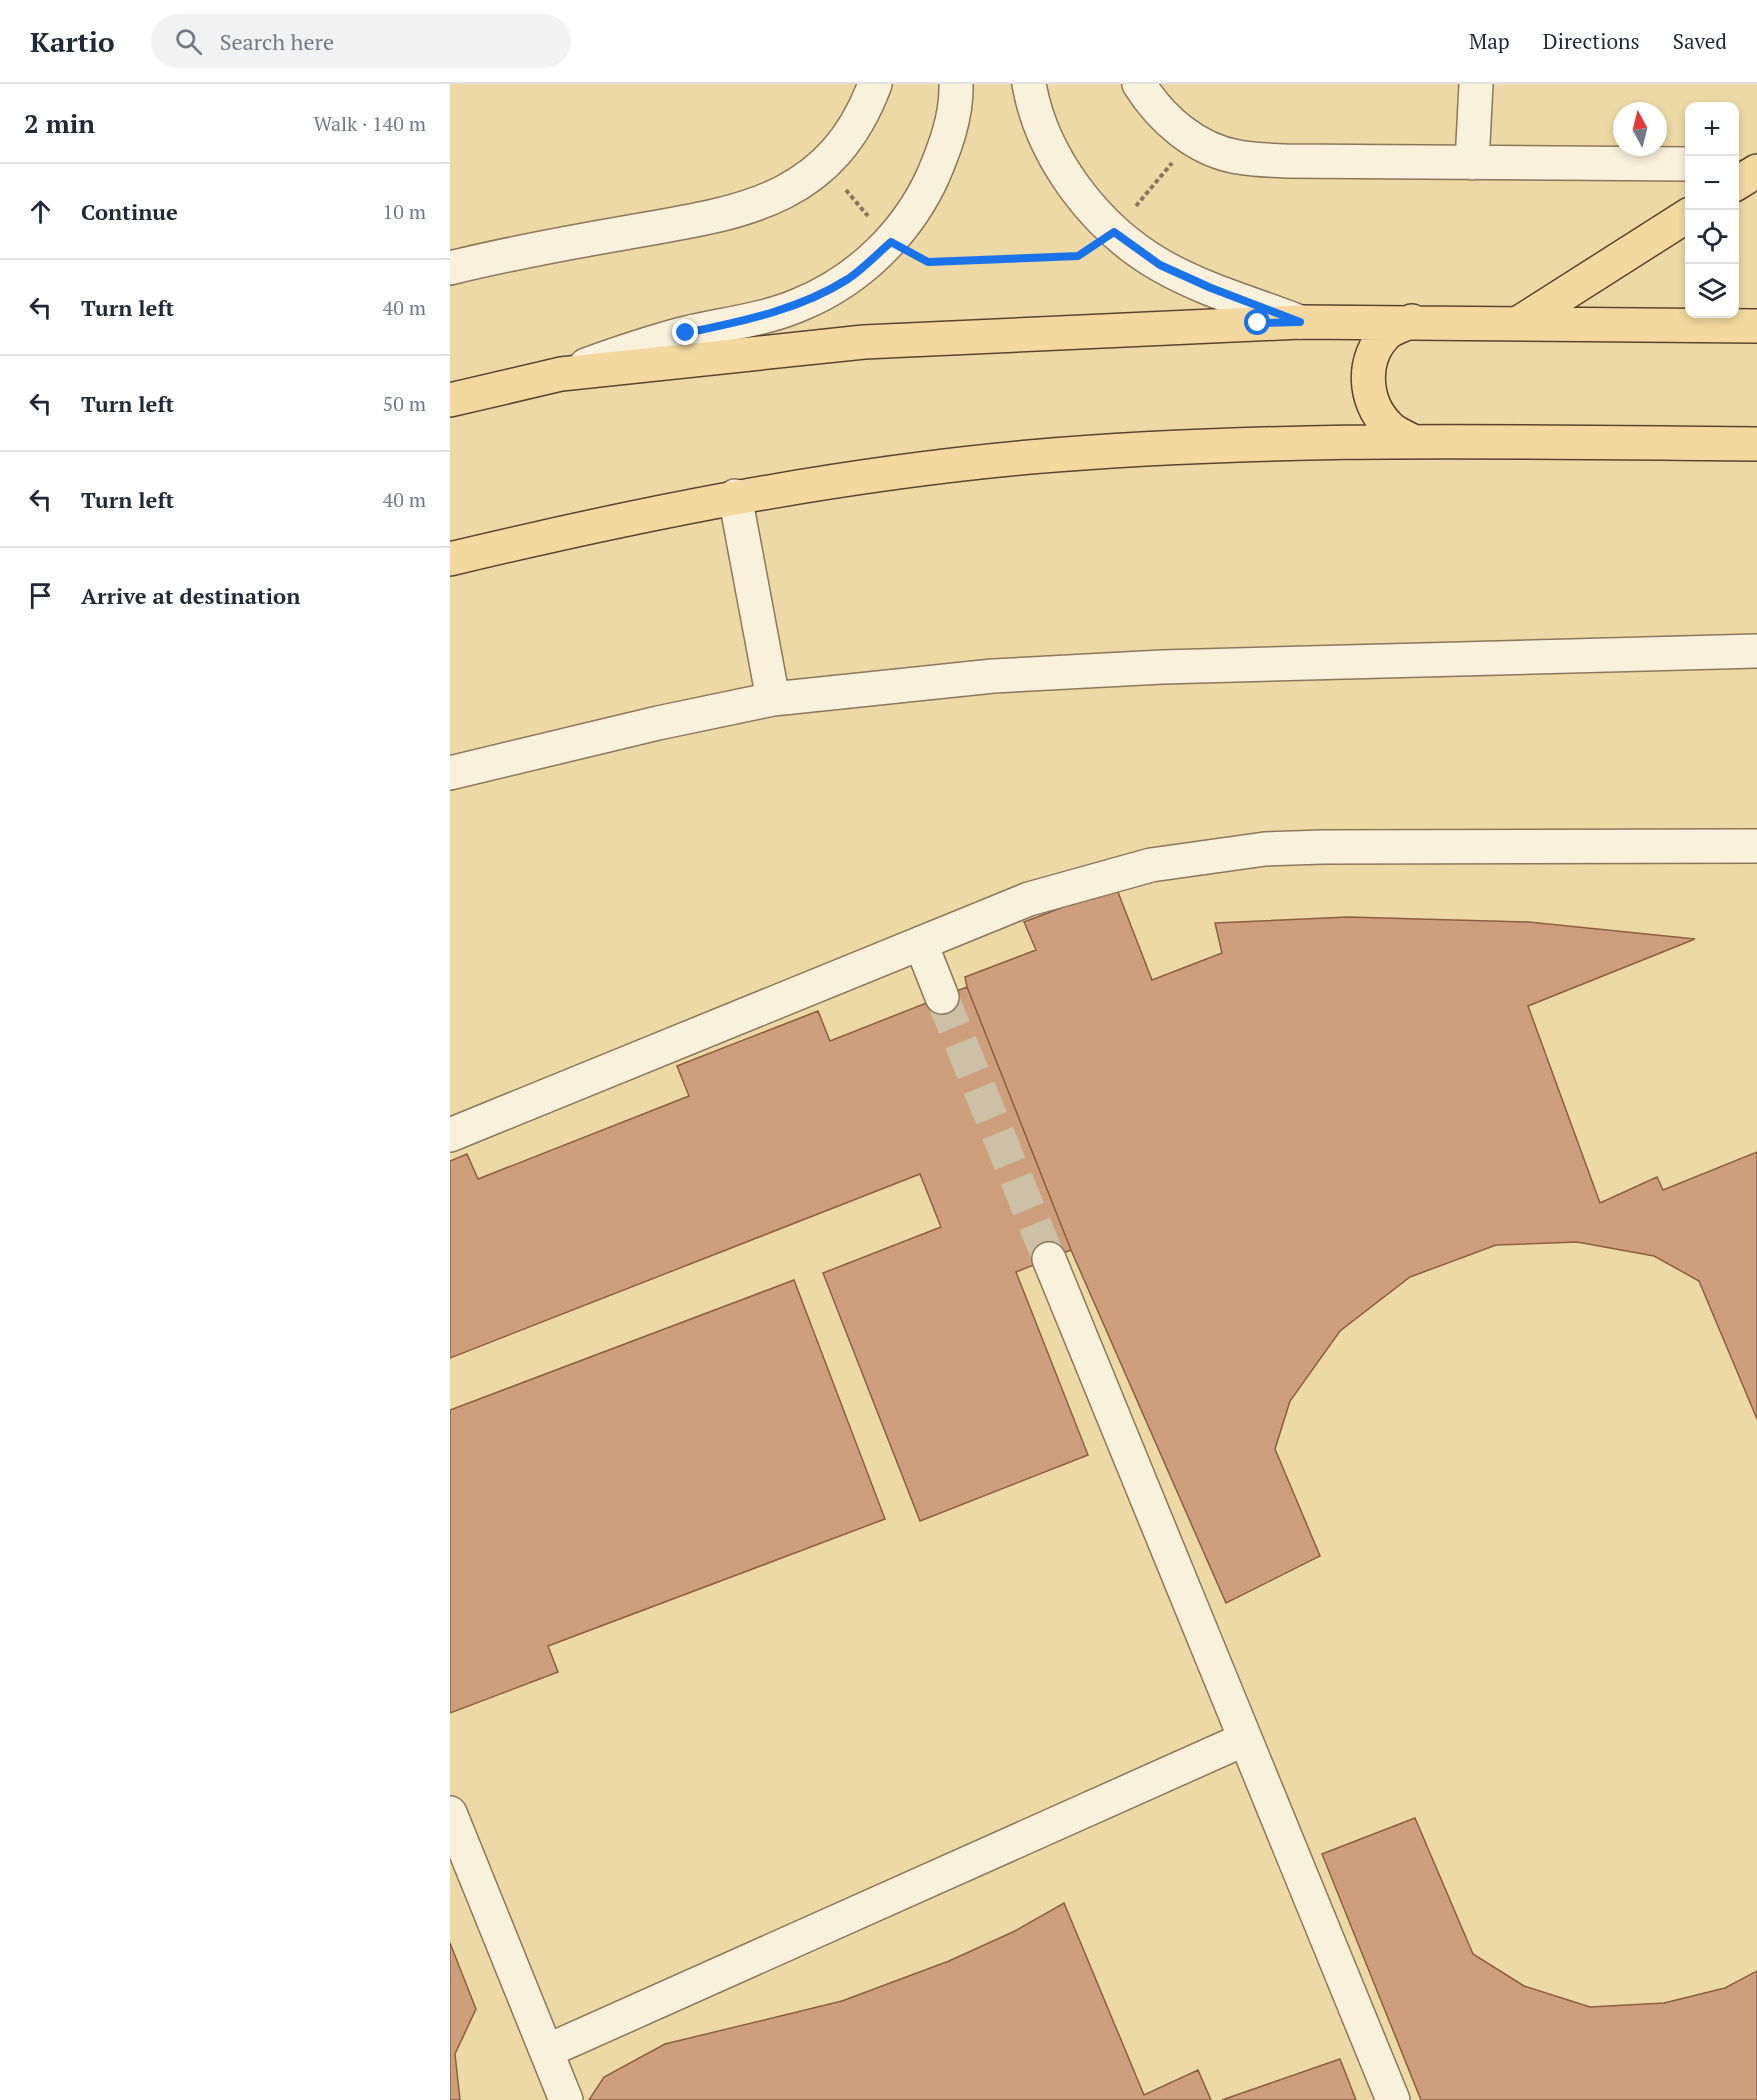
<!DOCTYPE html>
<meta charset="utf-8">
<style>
:root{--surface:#fff;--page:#f2f2f3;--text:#1f2937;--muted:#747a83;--line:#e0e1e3}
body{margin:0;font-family:"PT Serif",serif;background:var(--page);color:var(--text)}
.controls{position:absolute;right:18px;top:18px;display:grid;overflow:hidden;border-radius:12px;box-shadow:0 3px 9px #0003}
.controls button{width:54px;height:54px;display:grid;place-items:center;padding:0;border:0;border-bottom:2px solid var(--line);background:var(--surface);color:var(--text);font:30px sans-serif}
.compass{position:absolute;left:1163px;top:18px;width:54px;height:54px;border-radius:50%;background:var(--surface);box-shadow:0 3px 9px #0003;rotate:353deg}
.stop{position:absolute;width:18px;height:18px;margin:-14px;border:4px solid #1a73e8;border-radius:50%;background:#fff}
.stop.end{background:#1a73e8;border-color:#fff;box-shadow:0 2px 6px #0008}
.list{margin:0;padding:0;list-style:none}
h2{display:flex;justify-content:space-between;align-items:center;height:78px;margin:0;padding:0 24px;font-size:26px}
h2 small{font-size:20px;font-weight:400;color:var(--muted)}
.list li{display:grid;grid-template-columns:39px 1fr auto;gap:18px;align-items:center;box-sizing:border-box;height:96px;padding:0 24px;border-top:2px solid var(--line)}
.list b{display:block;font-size:22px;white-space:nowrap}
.list em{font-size:20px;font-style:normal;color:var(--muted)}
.icon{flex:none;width:33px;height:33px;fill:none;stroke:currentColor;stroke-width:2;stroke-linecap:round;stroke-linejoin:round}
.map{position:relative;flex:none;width:1307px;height:2016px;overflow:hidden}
header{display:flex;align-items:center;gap:36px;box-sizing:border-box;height:84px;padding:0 30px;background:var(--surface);border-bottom:2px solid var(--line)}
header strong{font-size:28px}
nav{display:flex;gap:33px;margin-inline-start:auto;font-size:21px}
.search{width:420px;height:54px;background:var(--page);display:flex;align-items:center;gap:15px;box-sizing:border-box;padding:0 21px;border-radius:33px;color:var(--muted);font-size:22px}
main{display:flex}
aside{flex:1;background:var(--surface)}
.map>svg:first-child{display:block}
.sand{fill:#ecd9a5;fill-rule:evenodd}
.building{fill:#cf9f7d;stroke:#8d5f41;stroke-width:1.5}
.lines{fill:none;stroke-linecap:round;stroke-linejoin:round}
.minor-tunnel{stroke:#ccc0a6;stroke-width:33;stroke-dasharray:33 16;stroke-linecap:butt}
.minor-casing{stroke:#8d765c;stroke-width:36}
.major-casing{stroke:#5b4430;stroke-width:36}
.path{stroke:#8d765c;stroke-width:4;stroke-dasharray:4.5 3;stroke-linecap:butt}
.minor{stroke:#faf1dc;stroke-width:33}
.major{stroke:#f3d9a0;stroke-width:33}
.route{stroke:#1a73e8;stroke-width:8}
</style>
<header>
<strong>Kartio</strong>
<div class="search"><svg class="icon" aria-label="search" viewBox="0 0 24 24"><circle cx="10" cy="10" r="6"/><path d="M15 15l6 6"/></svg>Search here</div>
<nav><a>Map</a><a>Directions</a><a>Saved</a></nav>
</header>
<main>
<aside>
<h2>2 min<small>Walk · 140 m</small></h2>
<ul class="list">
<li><svg class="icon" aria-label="ahead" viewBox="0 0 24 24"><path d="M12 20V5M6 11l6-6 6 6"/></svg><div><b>Continue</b></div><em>10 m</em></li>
<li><svg class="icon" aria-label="left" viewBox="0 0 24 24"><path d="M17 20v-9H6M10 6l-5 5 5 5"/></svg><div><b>Turn left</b></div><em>40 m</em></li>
<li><svg class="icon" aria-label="left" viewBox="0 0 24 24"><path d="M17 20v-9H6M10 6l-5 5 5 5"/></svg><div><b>Turn left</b></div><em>50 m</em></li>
<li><svg class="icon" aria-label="left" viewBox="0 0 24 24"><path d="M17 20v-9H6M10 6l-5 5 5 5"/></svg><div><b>Turn left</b></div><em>40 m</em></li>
<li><svg class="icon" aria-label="arrive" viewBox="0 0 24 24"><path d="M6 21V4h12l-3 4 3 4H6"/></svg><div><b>Arrive at destination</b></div></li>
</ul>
</aside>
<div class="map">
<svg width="1307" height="2016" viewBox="0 0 1307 2016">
<rect width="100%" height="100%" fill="#f0e4c8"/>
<path class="sand" d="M0,0H1307V2016H0ZM1240,22H1284V230H1240ZM1172,27H1208V63H1172Z"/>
<path class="building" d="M666,803L702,896L772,869L765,839L898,833L1079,838L1245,855L1078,922L1150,1119L1207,1093L1213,1106L1307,1068V1335L1249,1197L1204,1172L1127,1158L1046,1161L960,1193L890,1247L840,1317L825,1365L870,1472L776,1519L621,1166L517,903L515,893L586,866L574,838Z
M517,903L621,1166L566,1188L638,1371L470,1437L373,1189L491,1143L470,1090L0,1274V1077L17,1070L28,1095L239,1012L227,982L368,927L380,957Z
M344,1196L435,1435L98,1562L108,1588L0,1629V1326Z
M965,1734L1023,1870L1074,1902L1140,1923L1214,1919L1275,1904L1307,1887V2016H971L872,1770Z
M614,1819L694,2011L748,1986L761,2016H139L154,1993L215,1960L392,1917L499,1877L565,1847Z
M0,1859L26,1925L5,1970L10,2016H0Z
M890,1975L906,2016H772Z"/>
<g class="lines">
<path class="minor-tunnel" d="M492,913L599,1175"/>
<defs>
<path id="minor" d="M579,0C592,74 646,144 710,181C753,206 804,220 850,238
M689,0C711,35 746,66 788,73C804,76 820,76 836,77L1240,80
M1022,79L1026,0
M0,184C57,170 116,159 174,149C286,129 380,121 425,0
M136,281C169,269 202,258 236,249C274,240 315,236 351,220C409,196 457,149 483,92C495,64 507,32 506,0
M285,412L323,615
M0,689L208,639L323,615L543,592L712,583L1307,567
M471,860L492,913
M0,1051L579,815L701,781L815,765L873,763L1307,762
M599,1175L943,2016
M0,1729L116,2016
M97,1967L795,1655"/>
<path id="major" d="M1284,101L1307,87
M1067,240L1240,130
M0,316L111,290L414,258L850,238L1307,242
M962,357C954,352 944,349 938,342C913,317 911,274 937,249C943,244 954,241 962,237
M0,475C192,429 382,391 580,373C822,352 1064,358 1307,360"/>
</defs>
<use href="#minor" class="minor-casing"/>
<use href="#major" class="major-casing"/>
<path class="path" d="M396,106L418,132
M686,122L722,79
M470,174L478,178L628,172L636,166"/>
<use href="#minor" class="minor"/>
<use href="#major" class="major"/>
</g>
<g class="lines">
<path class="route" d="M236,249C293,237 349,226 398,195C413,185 427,170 441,158L478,178L628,172L664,148L710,181L761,204L850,238L808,239"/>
</g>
</svg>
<div class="controls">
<button>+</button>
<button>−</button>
<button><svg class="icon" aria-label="locate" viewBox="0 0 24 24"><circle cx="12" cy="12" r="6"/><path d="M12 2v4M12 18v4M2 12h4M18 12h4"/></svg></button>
<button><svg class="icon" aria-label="layers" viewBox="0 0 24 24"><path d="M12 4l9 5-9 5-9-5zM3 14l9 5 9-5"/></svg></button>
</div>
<svg class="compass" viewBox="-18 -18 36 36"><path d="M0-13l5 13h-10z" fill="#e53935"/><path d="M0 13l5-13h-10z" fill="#747a83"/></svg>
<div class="stop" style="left:808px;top:239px"></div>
<div class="stop end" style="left:236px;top:249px"></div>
</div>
</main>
